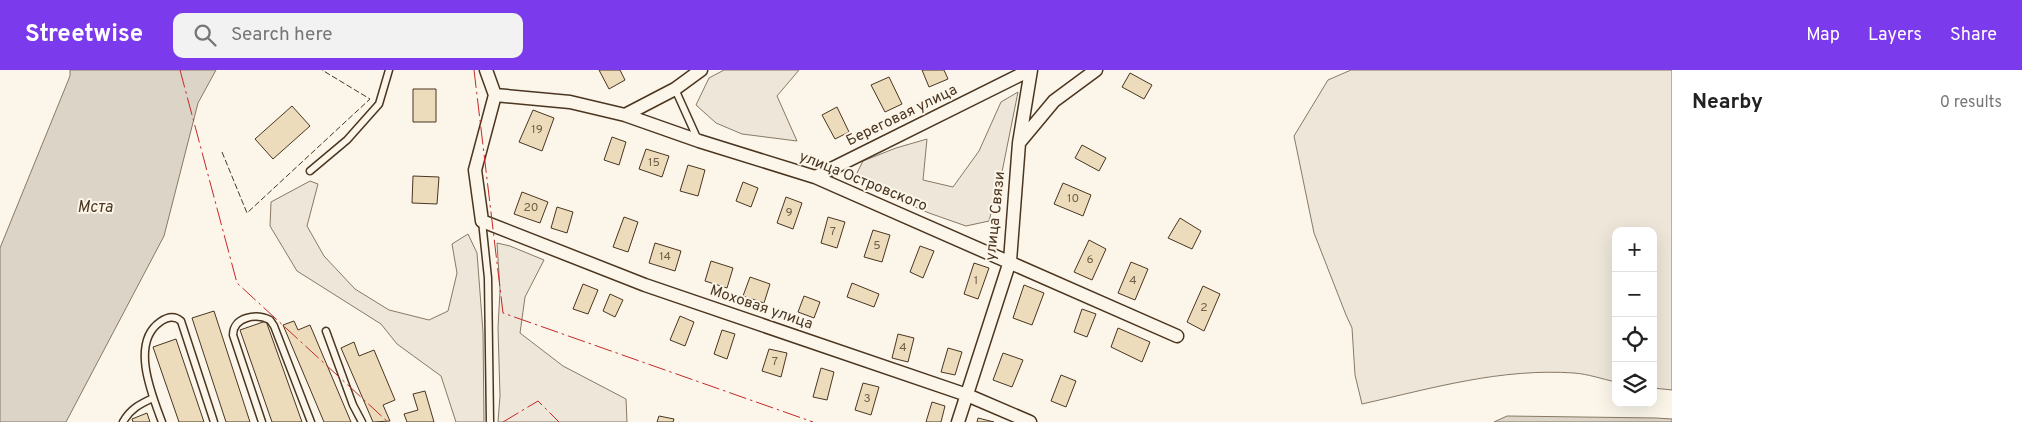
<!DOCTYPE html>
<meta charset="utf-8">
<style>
:root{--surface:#fff;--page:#f2f2f2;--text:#222;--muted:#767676;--line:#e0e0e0;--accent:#7c3aed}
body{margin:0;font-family:Overpass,sans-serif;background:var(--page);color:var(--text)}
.controls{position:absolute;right:15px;bottom:15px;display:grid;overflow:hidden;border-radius:10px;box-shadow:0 5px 20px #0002}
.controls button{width:45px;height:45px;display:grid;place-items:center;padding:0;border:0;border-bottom:1px solid var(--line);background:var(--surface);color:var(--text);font:25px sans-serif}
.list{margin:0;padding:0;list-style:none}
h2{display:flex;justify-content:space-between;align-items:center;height:65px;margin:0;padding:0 20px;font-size:21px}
h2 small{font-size:16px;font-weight:400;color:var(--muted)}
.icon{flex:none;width:28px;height:28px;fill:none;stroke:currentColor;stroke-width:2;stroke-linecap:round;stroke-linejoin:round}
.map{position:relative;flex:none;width:1672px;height:352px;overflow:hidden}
header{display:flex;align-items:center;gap:30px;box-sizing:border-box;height:70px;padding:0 25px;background:var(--accent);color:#fff}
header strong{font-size:24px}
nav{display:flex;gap:28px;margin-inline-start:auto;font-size:18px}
.search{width:350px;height:45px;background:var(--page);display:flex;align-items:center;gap:12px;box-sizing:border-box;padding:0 18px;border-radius:10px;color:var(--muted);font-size:19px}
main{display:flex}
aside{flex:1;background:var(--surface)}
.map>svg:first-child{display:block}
.green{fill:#ede6d9;stroke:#887966}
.water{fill:#dcd4c6;stroke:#887966}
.building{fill:#ecdcbc;stroke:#4a3520}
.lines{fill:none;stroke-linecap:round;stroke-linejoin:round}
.service-casing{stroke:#4a3520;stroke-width:9}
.minor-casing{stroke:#4a3520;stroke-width:15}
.service{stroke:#fbf6e9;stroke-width:6}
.minor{stroke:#fbf6e9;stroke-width:12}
.fence{stroke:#4a3520;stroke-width:1;stroke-dasharray:6 2.5;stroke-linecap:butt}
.power{stroke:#c62828;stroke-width:1;stroke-dasharray:18 4 2.5 4;stroke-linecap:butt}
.labels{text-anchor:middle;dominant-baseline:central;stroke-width:4;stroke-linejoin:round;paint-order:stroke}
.number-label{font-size:12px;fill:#725f47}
.street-label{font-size:15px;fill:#4a3520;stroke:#fbf6e9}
.water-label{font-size:16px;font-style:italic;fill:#4a3520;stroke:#fbf6e9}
</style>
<header>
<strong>Streetwise</strong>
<div class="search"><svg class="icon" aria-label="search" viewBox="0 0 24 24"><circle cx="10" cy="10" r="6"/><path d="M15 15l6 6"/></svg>Search here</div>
<nav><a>Map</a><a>Layers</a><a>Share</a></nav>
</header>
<main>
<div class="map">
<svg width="1672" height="352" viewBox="0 0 1672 352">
<rect width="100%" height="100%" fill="#fbf6e9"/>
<path class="green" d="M724,0H799L777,26L797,71L742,64L716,53L696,35L709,8Z
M1351,0H1672V320L1653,318V161H1616V312C1602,309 1588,304 1574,303C1501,298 1433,318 1362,334L1355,305L1352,258L1346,245L1314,163L1294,66L1328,10Z
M1018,22L1002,102L989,151L966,156L929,143L885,124L856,105L863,91L896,78L927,69L923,110L953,117L979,81L1001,32Z
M310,111L318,114L307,156L324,186L355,219L389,240L429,250L448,241L457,203L452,174L468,164L477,183L483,262L484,352H456L441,306L397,274L381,254L297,201L270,156L271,132Z
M497,173L510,176L544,190L525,227L520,263L563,296L626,329L627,352H498L500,326L498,258L500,220Z"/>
<path class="water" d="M70,0H216L198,33L164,166L66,352H0V178L70,6Z
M1507,346L1656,348L1672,349V352H1494Z"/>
<path class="building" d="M599,0H620L625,10L609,19Z
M922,0H944L948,9L929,17Z
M1130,3L1152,15L1144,29L1122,17Z
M889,7L902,34L885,42L871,15Z
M413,19H436V52H413Z
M292,36L310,56L273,89L255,69Z
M837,37L849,62L835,69L822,45Z
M533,40L554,48L542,81L519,72Z
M612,67L626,72L619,95L604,90Z
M1082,75L1106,88L1099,101L1075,88Z
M646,79L669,86L662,107L639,99Z
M688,95L705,100L698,126L680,121Z
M413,106L439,107L437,134L412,133Z
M743,112L758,118L751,137L736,131Z
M1063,113L1091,125L1083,146L1054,134Z
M522,122L548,132L540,153L514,144Z
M786,127L802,133L793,159L777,153Z
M557,137L573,142L567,163L551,158Z
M624,147L638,152L628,182L613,177Z
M828,147L845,152L837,178L821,173Z
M1180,148L1201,161L1192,179L1168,168Z
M873,160L890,165L882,192L864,187Z
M1089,170L1106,179L1092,210L1074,202Z
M655,173L681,181L675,201L649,193Z
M920,176L934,181L923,208L910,202Z
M711,191L733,198L727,218L705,211Z
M1131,192L1148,199L1135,230L1118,223Z
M974,193L989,198L978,229L964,224Z
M750,207L770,214L764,233L743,226Z
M852,213L879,224L874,237L847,227Z
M583,214L598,220L588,244L573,239Z
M1024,215L1044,223L1032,255L1013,248Z
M1203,216L1220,224L1204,261L1187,252Z
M610,224L623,230L615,247L603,241Z
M804,226L820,232L814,248L798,242Z
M1082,239L1096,244L1087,267L1074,262Z
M214,241L250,352H226L192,248Z
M680,246L694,252L685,276L670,270Z
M266,251L302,352H272L240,260Z
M294,251L298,260L310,255L351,352H324L283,255Z
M1118,258L1150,272L1142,292L1111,277Z
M722,260L735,264L727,289L714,284Z
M898,264L914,268L908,292L892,288Z
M176,269L204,352H179L153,277Z
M354,272L359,286L374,280L395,330L383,335L390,351L373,352L341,278Z
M948,278L962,282L955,305L941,302Z
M769,279L787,283L781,307L762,301Z
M1003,283L1023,290L1012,317L993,310Z
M821,298L834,302L827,330L813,327Z
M1061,305L1076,311L1066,337L1051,331Z
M863,313L879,317L871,345L855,340Z
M425,321L434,352H407L404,344L418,340L413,324Z
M932,332L945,336L941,352H926Z
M147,343L150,352H133L132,349Z
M659,346L674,349L673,352H657Z
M978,348L994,352H977Z"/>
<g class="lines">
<defs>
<path id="service" d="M675,19L698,70
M310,101L347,70L379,34L389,0
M482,151L488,208L490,352
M326,261L353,335L362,352
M123,352C130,339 140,334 153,328
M162,352C152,325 130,273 160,252C167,247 174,245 181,251L214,352
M262,352L233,265C233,247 256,243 270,250L274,256L311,352"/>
<path id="minor" d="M486,0L495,25L475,100L482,151L645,215L967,325L1030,352
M495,25L570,32L625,45L699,71L815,107L1177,266
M625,45L675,19L701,0
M1019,73L1031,0
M815,107L1030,0
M958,352L1010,191L1019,73L1054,31L1096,0"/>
</defs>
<use href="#service" class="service-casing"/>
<use href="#minor" class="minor-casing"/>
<use href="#service" class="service"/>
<use href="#minor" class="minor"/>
<path class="fence" d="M222,82L247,143L370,29L322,0"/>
<path class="power" d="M180,0L237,213L388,352
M474,0L503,243L813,352
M503,352L538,331L559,352"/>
</g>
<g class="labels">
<g class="number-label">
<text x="537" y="60">19</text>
<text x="654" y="93">15</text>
<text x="1073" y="129">10</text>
<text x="531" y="138">20</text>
<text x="789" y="143">9</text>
<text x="833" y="162">7</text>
<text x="877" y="176">5</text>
<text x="665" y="187">14</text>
<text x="1090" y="190">6</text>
<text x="976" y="211">1</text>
<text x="1133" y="211">4</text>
<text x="1204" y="238">2</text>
<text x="903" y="278">4</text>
<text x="775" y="292">7</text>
<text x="867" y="329">3</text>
</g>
<g class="street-label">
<text transform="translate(902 46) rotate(-26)">Береговая улица</text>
<text transform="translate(863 112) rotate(22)">улица Островского</text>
<text transform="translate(996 146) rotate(-84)">улица Связи</text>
<text transform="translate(761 238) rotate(19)">Моховая улица</text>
</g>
<g class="water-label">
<text x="95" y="138">Мста</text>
</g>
</g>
</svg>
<div class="controls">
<button>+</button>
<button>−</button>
<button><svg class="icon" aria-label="locate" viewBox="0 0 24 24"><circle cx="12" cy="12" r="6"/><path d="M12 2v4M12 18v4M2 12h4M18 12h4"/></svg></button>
<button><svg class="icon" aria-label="layers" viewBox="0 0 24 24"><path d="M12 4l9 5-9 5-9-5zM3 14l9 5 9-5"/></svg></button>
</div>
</div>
<aside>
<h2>Nearby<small>0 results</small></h2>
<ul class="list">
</ul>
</aside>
</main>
